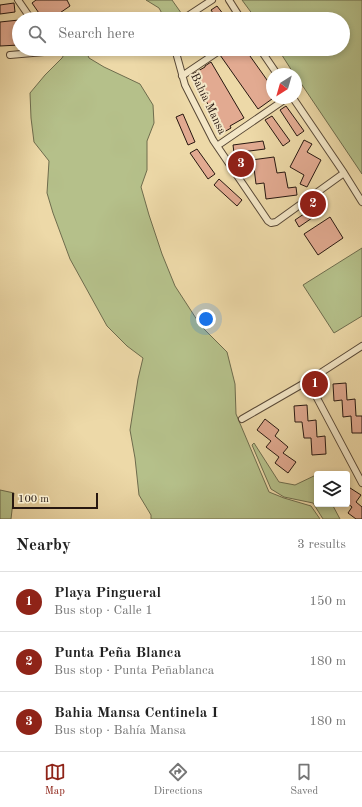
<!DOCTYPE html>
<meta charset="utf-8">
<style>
:root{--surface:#fff;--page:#f2f2f2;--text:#222;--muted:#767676;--line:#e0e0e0;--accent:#8f2418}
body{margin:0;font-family:"Old Standard TT",serif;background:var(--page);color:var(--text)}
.controls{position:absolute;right:12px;bottom:12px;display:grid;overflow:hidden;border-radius:4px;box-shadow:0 2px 6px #0003}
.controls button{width:36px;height:36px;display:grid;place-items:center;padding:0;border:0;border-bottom:1px solid var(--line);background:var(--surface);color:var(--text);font:20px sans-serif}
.compass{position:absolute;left:266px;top:68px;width:36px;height:36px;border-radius:50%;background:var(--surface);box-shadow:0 2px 6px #0003;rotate:217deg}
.scale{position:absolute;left:12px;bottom:10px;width:86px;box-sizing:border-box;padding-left:4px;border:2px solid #271710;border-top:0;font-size:11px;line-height:14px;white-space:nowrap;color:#271710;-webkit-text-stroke:3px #f3e6c6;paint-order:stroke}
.you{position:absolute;left:206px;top:319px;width:14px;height:14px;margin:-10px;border:3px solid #fff;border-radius:50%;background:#1a73e8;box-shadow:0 0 0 6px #1a73e833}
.badge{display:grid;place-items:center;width:26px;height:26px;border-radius:50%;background:var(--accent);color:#fff;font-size:13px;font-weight:700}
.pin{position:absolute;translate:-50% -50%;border:2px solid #fff;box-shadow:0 1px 4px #0006}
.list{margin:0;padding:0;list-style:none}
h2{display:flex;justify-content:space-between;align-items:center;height:52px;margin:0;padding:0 16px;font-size:17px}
h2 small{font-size:13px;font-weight:400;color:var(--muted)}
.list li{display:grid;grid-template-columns:26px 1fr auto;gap:12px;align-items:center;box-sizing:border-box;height:60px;padding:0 16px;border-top:1px solid var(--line)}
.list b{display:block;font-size:15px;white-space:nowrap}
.list p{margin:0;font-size:13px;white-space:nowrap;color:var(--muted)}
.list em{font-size:13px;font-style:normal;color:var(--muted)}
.icon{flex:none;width:22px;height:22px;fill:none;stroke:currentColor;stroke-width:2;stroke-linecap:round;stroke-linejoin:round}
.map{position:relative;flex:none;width:362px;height:519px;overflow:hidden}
.search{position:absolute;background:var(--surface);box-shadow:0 2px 6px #0003;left:12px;right:12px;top:12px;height:44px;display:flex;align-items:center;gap:10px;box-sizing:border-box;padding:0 14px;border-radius:22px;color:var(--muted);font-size:15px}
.sheet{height:232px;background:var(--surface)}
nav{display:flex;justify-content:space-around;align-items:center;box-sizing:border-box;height:56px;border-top:1px solid var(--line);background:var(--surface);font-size:11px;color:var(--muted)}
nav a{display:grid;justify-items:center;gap:2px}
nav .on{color:var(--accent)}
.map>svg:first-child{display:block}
.green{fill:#b5c08a;stroke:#6e6c4d}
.building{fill:#e2aa91;stroke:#271710}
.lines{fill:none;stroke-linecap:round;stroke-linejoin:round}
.minor-casing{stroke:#584836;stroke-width:8}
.minor{stroke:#f3e6c6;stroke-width:6}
.labels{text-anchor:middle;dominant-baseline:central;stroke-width:4;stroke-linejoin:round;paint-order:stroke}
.street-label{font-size:12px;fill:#271710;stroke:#f3e6c6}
</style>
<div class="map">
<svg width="362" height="519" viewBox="0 0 362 519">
<rect width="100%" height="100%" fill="#edd9a8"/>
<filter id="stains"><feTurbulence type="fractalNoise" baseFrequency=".005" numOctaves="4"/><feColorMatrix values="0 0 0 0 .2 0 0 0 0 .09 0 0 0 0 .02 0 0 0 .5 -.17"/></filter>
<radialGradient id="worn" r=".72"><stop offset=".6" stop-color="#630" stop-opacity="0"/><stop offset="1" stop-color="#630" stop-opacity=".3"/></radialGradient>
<path class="green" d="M146,0H172L184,17L181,19H165L159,8Z
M242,0H362V174L296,76V74H294L278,49H343V19H256Z
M67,49H85L89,58L104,67L140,84L153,105L154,123L147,141V170L141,187L149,215L162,254L175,286L201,326L227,352L235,384L236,414L269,492L284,498L311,506L320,519H151V515L139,495L135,458L130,430L138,379L143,358L127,346L107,326L70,259L53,213L47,193L49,161L34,142L31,118L30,93L45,75L62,58Z
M362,248V316L334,333L303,285Z
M254,443L279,482L295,485L316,475L317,504H332L340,519H323L313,503L284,497L271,489L252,445Z
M0,490L14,493L11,519H0Z"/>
<path class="building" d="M36,0H67L70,6L51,19H43L32,3Z
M14,3L15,12L0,14V5Z
M217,6L227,19H217L211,10Z
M19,20V45L0,46V22Z
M229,49H245L272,87V99L258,109L220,55Z
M211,62L244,118L230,126L231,128L224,132L191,75L205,67V66Z
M286,106L304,131L297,136L280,110Z
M183,114L195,142L188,145L176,117Z
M272,116L290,141L283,146L265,120Z
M304,140L312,144L307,152L321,160L307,187L300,184L304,175L290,167Z
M263,141L265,149L234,153L233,145Z
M197,149L215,174L208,179L190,153Z
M274,157L277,173L285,172L288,188L296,187L297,195L266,199L264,183L256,184L254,168L245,169L244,161Z
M219,179L242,200L237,206L214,185Z
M320,203L325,209L299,227L295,220Z
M330,217L343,238L318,255L304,234Z
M346,383L347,400L355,399L356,416H362V433H352L351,416L343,417L342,400L334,401L333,384Z
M307,405L308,421L316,420L317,437L325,436L326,454L312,455L311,438H304L302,422H295L294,406Z
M265,419L279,430L275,436L288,447L283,453L296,462L288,473L275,463L279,457L266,447L271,441L257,430Z
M347,486L361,495L356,502L362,507V519H356L348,513L352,507L347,503Z"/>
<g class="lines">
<defs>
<path id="minor" d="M18,0L31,19
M229,0L241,19
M183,19L212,0
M175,49L185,85L213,140L268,221L271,223L276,222L344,173
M260,49L277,74
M10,55L44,52L47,49
M182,76L222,49
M293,98L344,173L362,202
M217,146L287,98
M308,381L362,483
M242,419L308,381L362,346"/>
</defs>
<use href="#minor" class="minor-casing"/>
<use href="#minor" class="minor"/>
</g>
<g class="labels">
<g class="street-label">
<text transform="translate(208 104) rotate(64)">Bahía Mansa</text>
</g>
</g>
<rect width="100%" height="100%" filter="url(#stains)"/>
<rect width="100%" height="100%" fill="url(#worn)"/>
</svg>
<div class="controls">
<button><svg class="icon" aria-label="layers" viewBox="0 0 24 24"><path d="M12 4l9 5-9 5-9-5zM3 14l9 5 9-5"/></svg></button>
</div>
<svg class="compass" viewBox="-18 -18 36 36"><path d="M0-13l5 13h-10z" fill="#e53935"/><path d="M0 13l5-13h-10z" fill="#767676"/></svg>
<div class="scale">100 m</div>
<div class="you"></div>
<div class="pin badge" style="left:315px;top:384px">1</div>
<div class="pin badge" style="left:313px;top:204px">2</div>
<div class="pin badge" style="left:241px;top:164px">3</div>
<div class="search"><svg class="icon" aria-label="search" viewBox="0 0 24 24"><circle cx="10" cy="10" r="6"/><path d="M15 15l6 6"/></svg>Search here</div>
</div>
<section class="sheet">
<h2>Nearby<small>3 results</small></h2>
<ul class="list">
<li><span class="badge">1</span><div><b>Playa Pingueral</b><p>Bus stop · Calle 1</p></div><em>150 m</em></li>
<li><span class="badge">2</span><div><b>Punta Peña Blanca</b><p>Bus stop · Punta Peñablanca</p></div><em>180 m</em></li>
<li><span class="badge">3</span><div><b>Bahia Mansa Centinela I</b><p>Bus stop · Bahía Mansa</p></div><em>180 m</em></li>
</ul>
</section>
<nav>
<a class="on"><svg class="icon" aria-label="map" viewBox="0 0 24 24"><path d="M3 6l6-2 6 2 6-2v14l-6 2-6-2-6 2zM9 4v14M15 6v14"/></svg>Map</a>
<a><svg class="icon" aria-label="directions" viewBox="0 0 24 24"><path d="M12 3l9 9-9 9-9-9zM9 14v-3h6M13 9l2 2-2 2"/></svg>Directions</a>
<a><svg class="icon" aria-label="saved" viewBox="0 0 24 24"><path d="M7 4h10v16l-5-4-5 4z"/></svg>Saved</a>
</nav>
